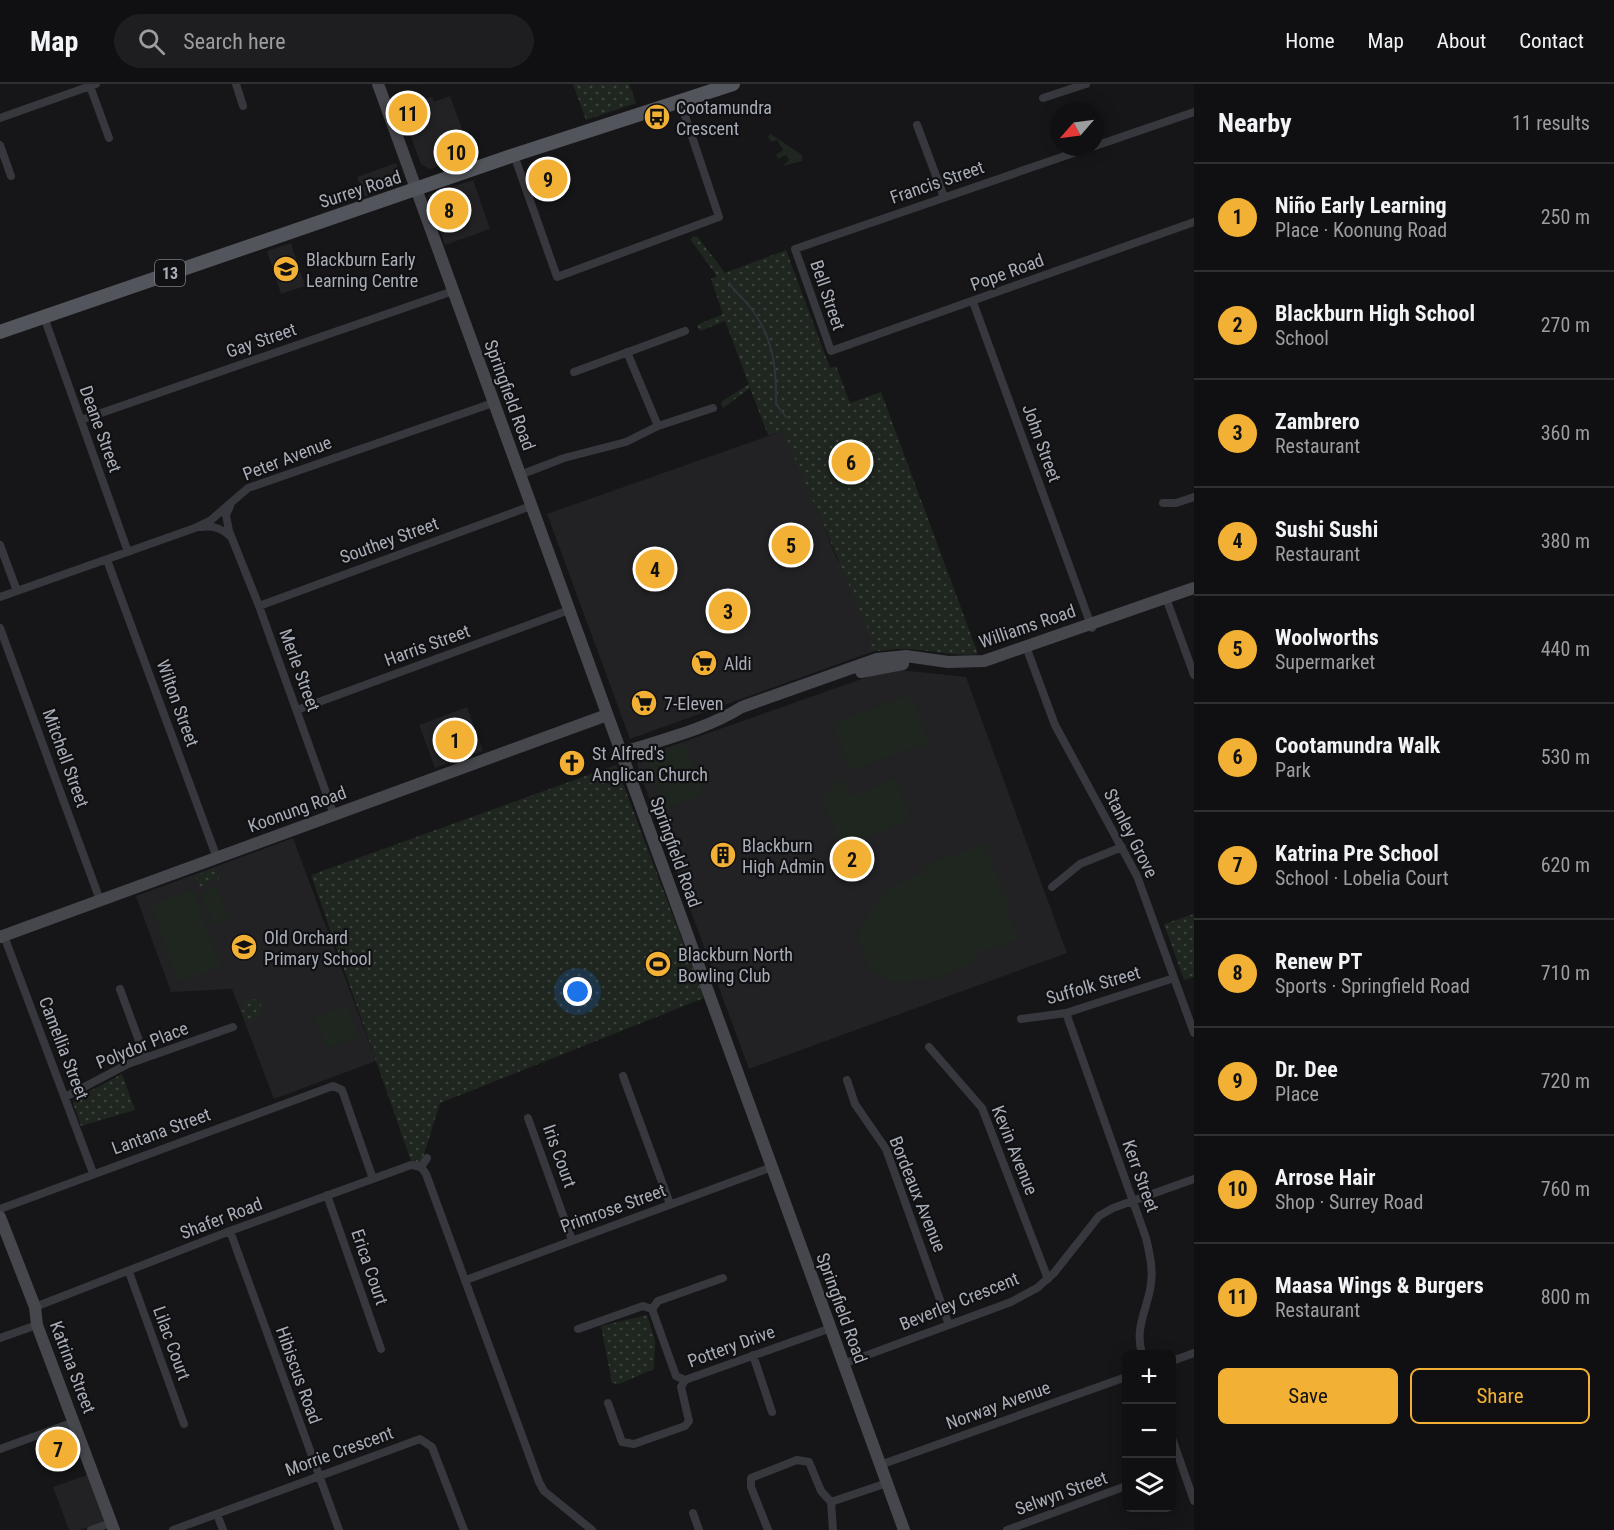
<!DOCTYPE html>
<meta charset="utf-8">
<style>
:root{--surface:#101012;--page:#1e1e20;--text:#f1f3f6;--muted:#9c9d9f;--line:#303032;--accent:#f2b134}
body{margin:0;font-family:"Roboto Condensed",sans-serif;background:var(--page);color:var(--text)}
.controls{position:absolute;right:18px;bottom:18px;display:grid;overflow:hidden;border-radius:9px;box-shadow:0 3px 15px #0003}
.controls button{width:54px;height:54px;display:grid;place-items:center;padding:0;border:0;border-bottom:2px solid var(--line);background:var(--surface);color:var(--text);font:30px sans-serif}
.compass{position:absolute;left:1050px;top:18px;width:54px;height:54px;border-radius:50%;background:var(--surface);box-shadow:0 3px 15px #0003;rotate:242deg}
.you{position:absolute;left:578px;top:908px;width:21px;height:21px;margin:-15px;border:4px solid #fff;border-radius:50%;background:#1a73e8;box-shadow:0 0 0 9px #1a73e833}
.badge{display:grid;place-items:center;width:39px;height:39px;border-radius:50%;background:var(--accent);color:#111;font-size:20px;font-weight:700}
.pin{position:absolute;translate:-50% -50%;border:3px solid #fff;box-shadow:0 2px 6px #0006}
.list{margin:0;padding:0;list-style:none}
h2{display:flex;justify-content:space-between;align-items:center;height:78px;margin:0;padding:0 24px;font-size:26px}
h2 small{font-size:20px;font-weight:400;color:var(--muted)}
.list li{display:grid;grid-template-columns:39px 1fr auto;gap:18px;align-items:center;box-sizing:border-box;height:108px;padding:0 24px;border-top:2px solid var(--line)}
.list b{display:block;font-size:22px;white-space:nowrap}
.list p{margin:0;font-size:20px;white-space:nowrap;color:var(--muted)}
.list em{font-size:20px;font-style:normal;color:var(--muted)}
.actions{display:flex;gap:12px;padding:18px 24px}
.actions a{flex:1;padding:14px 0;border:2px solid var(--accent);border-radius:9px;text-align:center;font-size:21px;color:var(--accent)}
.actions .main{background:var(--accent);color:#111}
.icon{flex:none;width:33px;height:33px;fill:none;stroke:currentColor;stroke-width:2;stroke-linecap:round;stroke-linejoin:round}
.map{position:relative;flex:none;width:1194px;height:1446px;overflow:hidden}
header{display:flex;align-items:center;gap:36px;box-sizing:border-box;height:84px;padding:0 30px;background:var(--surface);border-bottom:2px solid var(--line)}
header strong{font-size:28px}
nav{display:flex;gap:33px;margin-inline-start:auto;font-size:21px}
.search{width:420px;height:54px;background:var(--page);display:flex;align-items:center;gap:15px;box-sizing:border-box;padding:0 21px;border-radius:33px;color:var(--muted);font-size:22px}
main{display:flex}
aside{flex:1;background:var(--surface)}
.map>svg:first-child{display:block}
.built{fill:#222225}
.grass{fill:#1e261f}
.park{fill:url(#park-dots)}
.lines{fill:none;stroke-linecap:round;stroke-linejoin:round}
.stream{stroke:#2c353c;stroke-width:2}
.street{stroke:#37383d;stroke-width:8}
.secondary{stroke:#45474d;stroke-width:12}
.primary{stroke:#53555c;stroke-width:14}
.labels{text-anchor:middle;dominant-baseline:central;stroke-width:4.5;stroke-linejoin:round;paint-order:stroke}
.shield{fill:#111113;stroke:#7b7e86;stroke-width:1.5}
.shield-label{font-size:16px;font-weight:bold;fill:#a8adb8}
.poi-label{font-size:18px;fill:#a8adb8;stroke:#111113;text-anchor:start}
.street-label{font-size:18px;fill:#a8adb8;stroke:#111113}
</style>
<header>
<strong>Map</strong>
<div class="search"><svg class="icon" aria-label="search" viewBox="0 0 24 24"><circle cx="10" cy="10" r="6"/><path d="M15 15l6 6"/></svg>Search here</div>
<nav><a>Home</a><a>Map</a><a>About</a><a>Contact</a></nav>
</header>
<main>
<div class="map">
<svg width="1194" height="1446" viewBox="0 0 1194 1446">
<defs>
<pattern id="park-dots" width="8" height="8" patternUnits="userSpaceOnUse" patternTransform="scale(1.5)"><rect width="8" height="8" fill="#1e261f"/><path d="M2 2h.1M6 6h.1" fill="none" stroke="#3c433d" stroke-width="1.8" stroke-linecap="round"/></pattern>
</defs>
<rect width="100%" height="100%" fill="#161618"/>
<path class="built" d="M450,12L472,72L430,85L421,80L400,23L432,13L434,18Z
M396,79L403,99L365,113L357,93Z
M473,96L490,145L445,161L428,111Z
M291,159L305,202L281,210L267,167Z
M785,346L838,478L841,477L880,565L630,655L547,430Z
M900,586L966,593L1067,869L749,985L637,681L640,673L876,590Z
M467,623L483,667L435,684L419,641Z
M293,754L376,977L274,1015L232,905L171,908L136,812Z
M67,1351L72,1352L78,1369L45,1381L38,1362Z
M90,1390L107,1437L80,1446H69L53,1403Z"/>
<path class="grass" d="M771,50L802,71V77L783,82L789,76L786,71L778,75L776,71L783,66L777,56L771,58L768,52Z
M911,610L928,658L850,687L833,640Z
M685,660L697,694L659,708L647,674Z
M843,692L851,712L895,695L911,736L841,763L823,714Z
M698,695L704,710L666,724L660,708Z
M984,760L1010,824L1008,828L1018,855L982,867L969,881L940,893L901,899L887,896L870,884L857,854C873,814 885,802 926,787L924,781Z
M217,803L229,835L213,841L201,809Z
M193,806L221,883L178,898L151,820Z
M347,921L353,936L343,941L353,937L359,952L326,964L321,949L331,945L320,948L315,933Z"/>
<path class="park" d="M573,0H629L636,19L586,36Z
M697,152L725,189L786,166L830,284L836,282L850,319L881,308L978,570C951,573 925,564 898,565C888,565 880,569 871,565L869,561L874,559L783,347L768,351L750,304L723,324L721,319L724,316L749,300L725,237L700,247L697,241L723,230L711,195L717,192L690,155Z
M616,681L704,914L440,1019L421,1080L411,1077L311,791Z
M215,784L219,795L199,803L195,792Z
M1194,830V893L1184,896L1164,840Z
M242 925a10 10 0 1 1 20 0a10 10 0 1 1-20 0Z
M122,990L135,1026L81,1042L73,1019L75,1015Z
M647,1231L655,1257L654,1285L619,1300L612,1299L601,1242Z"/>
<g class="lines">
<path class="stream" d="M729,199C735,208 744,215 750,223C773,252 777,285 776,320L786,333"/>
<path class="street" d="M236,0L243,22
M90,2L109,54
M1043,14L1086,0
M0,34L96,0
M917,41L944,113
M0,61L11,92
M1095,62L1194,28
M1091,63L795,165L831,267L1194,138
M514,71L557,193L719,133L680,17
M973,218L1092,544
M44,233L128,468
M627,268L658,342
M574,288L685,247
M81,336L453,207
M520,391L564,374L626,358L658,342L713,324
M1163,419H1176L1194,413
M230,422L226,431L229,447L259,522L334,731
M200,443C213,441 222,444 231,453
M0,461L17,507
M107,476L217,774
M0,513L195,444L211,436L248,404L493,319
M1166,514L1194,591
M259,522L531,422
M0,544L100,816
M1028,568L1055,641L1137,792L1194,949
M297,626L569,526
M1052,803L1080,780L1122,763
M4,852L93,1089
M120,905L145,973
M1066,929L1146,1154C1150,1171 1154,1188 1150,1206C1145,1229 1135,1246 1142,1270
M1021,935L1066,929L1174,894
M929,963L982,1024L1048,1195
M623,992L670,1120
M847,996L855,1020L886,1065L949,1241
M65,1013L128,980L233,943
M528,1034L572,1156
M421,1083L427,1074
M327,1111L381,1265
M0,1125L333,1002L342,1006L373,1095
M230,1147L339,1446
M129,1188L184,1340
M466,1196L772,1083
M35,1223L230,1147L411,1081L421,1083L426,1090L539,1398L544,1407L592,1446
M652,1225L676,1292L685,1296L831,1244
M578,1245L643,1222L652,1225L658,1217L723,1194
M0,1254L37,1241
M753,1271L772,1328
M1172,1277L1194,1269
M843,1280L1011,1218L1037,1204L1054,1189L1099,1132L1113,1124L1194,1095
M608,1319L622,1358L634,1360L685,1342L689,1337L681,1303L685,1296
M1172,1354L1194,1417
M0,1365L74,1338
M880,1381L1126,1293
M831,1418L887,1399
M693,1429L699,1446
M217,1430L223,1446
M91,1446L111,1439
M173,1446L420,1355L432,1363L464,1446
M768,1446L751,1403V1394L797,1376L809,1378L821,1407L831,1418L833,1446
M1007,1446L1126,1402"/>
<path class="secondary" d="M378,0L904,1446
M861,588L903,580
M621,669C661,656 705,646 742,623L877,575L906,572L948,578L984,577L1194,504
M0,853L607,631
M0,1133L35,1223L37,1241L114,1446"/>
<path class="primary" d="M0,248L514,71L733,0"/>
</g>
<defs>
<symbol id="bus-disc" viewBox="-11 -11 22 22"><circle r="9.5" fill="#f2b134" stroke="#111113"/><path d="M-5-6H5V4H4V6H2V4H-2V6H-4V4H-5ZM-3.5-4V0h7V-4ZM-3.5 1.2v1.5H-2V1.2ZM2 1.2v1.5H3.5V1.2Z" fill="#111"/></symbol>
<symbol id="school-disc" viewBox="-11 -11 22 22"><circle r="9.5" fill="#f2b134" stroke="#111113"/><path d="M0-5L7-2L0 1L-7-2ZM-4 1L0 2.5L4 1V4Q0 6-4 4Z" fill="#111"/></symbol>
<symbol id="supermarket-disc" viewBox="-11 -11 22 22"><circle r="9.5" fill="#f2b134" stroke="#111113"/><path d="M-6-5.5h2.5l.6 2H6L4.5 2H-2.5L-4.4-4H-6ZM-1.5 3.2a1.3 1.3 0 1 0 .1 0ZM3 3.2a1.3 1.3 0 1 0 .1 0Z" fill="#111"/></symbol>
<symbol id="church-disc" viewBox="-11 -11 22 22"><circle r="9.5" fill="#f2b134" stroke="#111113"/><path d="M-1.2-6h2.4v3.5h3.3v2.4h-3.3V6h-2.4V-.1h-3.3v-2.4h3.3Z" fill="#111"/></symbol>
<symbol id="building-disc" viewBox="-11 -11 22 22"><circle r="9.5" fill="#f2b134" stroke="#111113"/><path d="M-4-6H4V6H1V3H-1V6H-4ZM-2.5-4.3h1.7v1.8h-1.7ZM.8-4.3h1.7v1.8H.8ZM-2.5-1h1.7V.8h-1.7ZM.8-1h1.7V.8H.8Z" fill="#111"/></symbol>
<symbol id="stadium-disc" viewBox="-11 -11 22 22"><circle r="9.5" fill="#f2b134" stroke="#111113"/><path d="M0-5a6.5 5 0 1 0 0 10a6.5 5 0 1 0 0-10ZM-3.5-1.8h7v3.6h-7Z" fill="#111"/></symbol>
</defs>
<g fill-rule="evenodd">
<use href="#bus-disc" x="642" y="18" width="30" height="30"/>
<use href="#school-disc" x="271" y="170" width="30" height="30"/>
<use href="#supermarket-disc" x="689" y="564" width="30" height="30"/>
<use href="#supermarket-disc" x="629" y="604" width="30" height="30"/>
<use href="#church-disc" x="557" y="664" width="30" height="30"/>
<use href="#building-disc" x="708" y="756" width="30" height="30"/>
<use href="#school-disc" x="229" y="848" width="30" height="30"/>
<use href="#stadium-disc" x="643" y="865" width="30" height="30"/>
</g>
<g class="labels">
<rect class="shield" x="155" y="176" width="30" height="26" rx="4.5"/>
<g class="shield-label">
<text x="170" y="189">13</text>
</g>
<g class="poi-label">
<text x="676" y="23">Cootamundra<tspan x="676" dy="21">Crescent</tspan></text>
<text x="306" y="175">Blackburn Early<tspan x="306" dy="21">Learning Centre</tspan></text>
<text x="724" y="579">Aldi</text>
<text x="664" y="619">7-Eleven</text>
<text x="592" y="669">St Alfred's<tspan x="592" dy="21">Anglican Church</tspan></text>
<text x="742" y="761">Blackburn<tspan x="742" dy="21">High Admin</tspan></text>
<text x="264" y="853">Old Orchard<tspan x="264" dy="21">Primary School</tspan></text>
<text x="678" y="870">Blackburn North<tspan x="678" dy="21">Bowling Club</tspan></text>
</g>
<g class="street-label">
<text transform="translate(937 98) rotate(-19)">Francis Street</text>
<text transform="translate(360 105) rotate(-18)">Surrey Road</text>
<text transform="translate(1007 188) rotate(-20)">Pope Road</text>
<text transform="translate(828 211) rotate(71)">Bell Street</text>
<text transform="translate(261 256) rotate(-19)">Gay Street</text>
<text transform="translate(510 311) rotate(70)">Springfield Road</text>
<text transform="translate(101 345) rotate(70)">Deane Street</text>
<text transform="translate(1042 359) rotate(70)">John Street</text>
<text transform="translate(287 374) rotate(-21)">Peter Avenue</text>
<text transform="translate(389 456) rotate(-20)">Southey Street</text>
<text transform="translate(1027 542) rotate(-19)">Williams Road</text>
<text transform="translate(427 561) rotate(-20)">Harris Street</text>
<text transform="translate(300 586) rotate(70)">Merle Street</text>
<text transform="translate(178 619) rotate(70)">Wilton Street</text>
<text transform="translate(66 674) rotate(70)">Mitchell Street</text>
<text transform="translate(297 725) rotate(-20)">Koonung Road</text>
<text transform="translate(1131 749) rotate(63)">Stanley Grove</text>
<text transform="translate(676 768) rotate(70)">Springfield Road</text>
<text transform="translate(1093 901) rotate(-16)">Suffolk Street</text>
<text transform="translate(142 961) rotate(-22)">Polydor Place</text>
<text transform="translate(64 964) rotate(69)">Camellia Street</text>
<text transform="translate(161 1047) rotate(-20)">Lantana Street</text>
<text transform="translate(1015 1066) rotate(68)">Kevin Avenue</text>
<text transform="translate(560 1072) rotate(70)">Iris Court</text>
<text transform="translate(1141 1092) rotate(70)">Kerr Street</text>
<text transform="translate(918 1110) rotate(68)">Bordeaux Avenue</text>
<text transform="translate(613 1124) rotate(-20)">Primrose Street</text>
<text transform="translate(221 1134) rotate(-21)">Shafer Road</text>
<text transform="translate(370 1183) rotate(71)">Erica Court</text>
<text transform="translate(959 1217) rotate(-22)">Beverley Crescent</text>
<text transform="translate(842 1224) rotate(70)">Springfield Road</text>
<text transform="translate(172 1259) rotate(70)">Lilac Court</text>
<text transform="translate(731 1262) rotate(-20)">Pottery Drive</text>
<text transform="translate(73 1283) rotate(69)">Katrina Street</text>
<text transform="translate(299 1291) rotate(70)">Hibiscus Road</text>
<text transform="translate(998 1321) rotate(-20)">Norway Avenue</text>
<text transform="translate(339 1367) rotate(-20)">Morrie Crescent</text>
<text transform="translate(1061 1409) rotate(-20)">Selwyn Street</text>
</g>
</g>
</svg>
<div class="controls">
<button>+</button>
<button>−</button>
<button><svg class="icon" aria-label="layers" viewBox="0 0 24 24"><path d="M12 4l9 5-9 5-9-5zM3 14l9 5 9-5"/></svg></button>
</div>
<svg class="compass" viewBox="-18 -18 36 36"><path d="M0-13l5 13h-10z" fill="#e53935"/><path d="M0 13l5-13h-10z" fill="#9c9d9f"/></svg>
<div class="you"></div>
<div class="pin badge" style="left:455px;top:656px">1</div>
<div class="pin badge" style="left:852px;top:775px">2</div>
<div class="pin badge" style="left:728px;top:527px">3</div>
<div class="pin badge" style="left:655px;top:485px">4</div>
<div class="pin badge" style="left:791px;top:461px">5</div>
<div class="pin badge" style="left:851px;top:378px">6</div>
<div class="pin badge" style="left:58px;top:1365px">7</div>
<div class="pin badge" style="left:449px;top:126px">8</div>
<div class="pin badge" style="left:548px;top:95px">9</div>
<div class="pin badge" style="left:456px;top:68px">10</div>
<div class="pin badge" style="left:408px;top:29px">11</div>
</div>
<aside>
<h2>Nearby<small>11 results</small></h2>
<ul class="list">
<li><span class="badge">1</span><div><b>Niño Early Learning</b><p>Place · Koonung Road</p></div><em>250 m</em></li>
<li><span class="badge">2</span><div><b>Blackburn High School</b><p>School</p></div><em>270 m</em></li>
<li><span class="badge">3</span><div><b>Zambrero</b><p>Restaurant</p></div><em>360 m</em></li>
<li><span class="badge">4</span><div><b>Sushi Sushi</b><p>Restaurant</p></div><em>380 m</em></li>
<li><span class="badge">5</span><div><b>Woolworths</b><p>Supermarket</p></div><em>440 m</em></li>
<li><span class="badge">6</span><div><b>Cootamundra Walk</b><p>Park</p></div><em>530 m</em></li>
<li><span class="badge">7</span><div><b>Katrina Pre School</b><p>School · Lobelia Court</p></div><em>620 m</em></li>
<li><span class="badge">8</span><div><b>Renew PT</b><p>Sports · Springfield Road</p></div><em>710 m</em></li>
<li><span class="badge">9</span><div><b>Dr. Dee</b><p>Place</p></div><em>720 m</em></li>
<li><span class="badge">10</span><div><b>Arrose Hair</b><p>Shop · Surrey Road</p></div><em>760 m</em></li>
<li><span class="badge">11</span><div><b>Maasa Wings &amp; Burgers</b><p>Restaurant</p></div><em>800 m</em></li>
</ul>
<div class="actions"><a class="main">Save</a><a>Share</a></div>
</aside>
</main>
